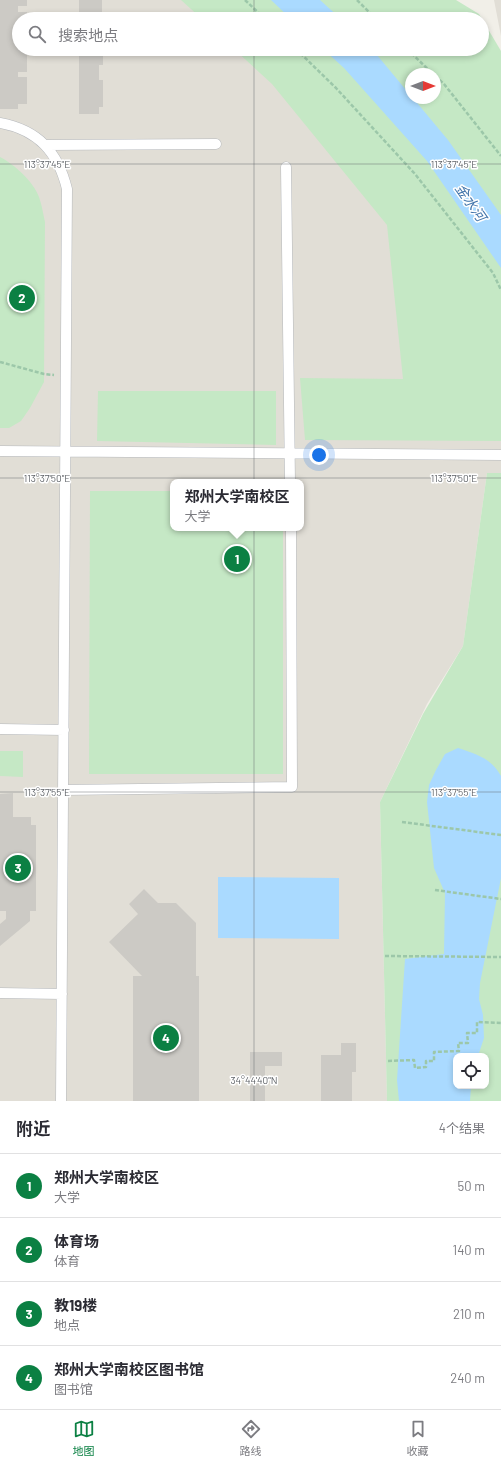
<!DOCTYPE html>
<html lang="zh">
<meta charset="utf-8">
<style>
:root{--surface:#fff;--page:#f2f2f3;--text:#2b2b33;--muted:#7c7c81;--line:#e1e1e2;--accent:#0b8043}
body{margin:0;font-family:Barlow,"Noto Sans SC",sans-serif;background:var(--page);color:var(--text)}
.controls{position:absolute;right:12px;bottom:12px;display:grid;overflow:hidden;border-radius:8px;box-shadow:0 2px 6px #0003}
.controls button{width:36px;height:36px;display:grid;place-items:center;padding:0;border:0;border-bottom:1px solid var(--line);background:var(--surface);color:var(--text);font:20px sans-serif}
.compass{position:absolute;left:405px;top:68px;width:36px;height:36px;border-radius:50%;background:var(--surface);box-shadow:0 2px 6px #0003;rotate:90deg}
.you{position:absolute;left:319px;top:455px;width:14px;height:14px;margin:-10px;border:3px solid #fff;border-radius:50%;background:#1a73e8;box-shadow:0 0 0 6px #1a73e833}
.badge{display:grid;place-items:center;width:26px;height:26px;border-radius:50%;background:var(--accent);color:#fff;font-size:13px;font-weight:700}
.pin{position:absolute;translate:-50% -50%;border:2px solid #fff;box-shadow:0 1px 4px #0006}
.popup{position:absolute;left:170px;top:479px;width:134px;height:52px;box-sizing:border-box;display:grid;place-content:center;border-radius:8px;background:var(--surface);filter:drop-shadow(0 1px 3px #0005);font-size:13px;white-space:nowrap;color:var(--muted)}
.popup b{font-size:15px;color:var(--text)}
.popup::after{content:'';position:absolute;left:50%;top:100%;margin-left:-8px;border:8px solid transparent;border-top-color:var(--surface)}
.list{margin:0;padding:0;list-style:none}
h2{display:flex;justify-content:space-between;align-items:center;height:52px;margin:0;padding:0 16px;font-size:17px}
h2 small{font-size:13px;font-weight:400;color:var(--muted)}
.list li{display:grid;grid-template-columns:26px 1fr auto;gap:12px;align-items:center;box-sizing:border-box;height:64px;padding:0 16px;border-top:1px solid var(--line)}
.list b{display:block;font-size:15px;white-space:nowrap}
.list p{margin:0;font-size:13px;white-space:nowrap;color:var(--muted)}
.list em{font-size:13px;font-style:normal;color:var(--muted)}
.icon{flex:none;width:22px;height:22px;fill:none;stroke:currentColor;stroke-width:2;stroke-linecap:round;stroke-linejoin:round}
.map{position:relative;flex:none;width:501px;height:1101px;overflow:hidden}
.search{position:absolute;background:var(--surface);box-shadow:0 2px 6px #0003;left:12px;right:12px;top:12px;height:44px;display:flex;align-items:center;gap:10px;box-sizing:border-box;padding:0 14px;border-radius:22px;color:var(--muted);font-size:15px}
.sheet{height:308px;background:var(--surface)}
nav{display:flex;justify-content:space-around;align-items:center;box-sizing:border-box;height:56px;border-top:1px solid var(--line);background:var(--surface);font-size:11px;color:var(--muted)}
nav a{display:grid;justify-items:center;gap:2px}
nav .on{color:var(--accent)}
.map>svg:first-child{display:block}
.education{fill:#e1ded6;fill-rule:evenodd}
.green{fill:#c5e8c5;fill-rule:evenodd}
.water{fill:#aadaff}
.building{fill:#cccac5}
.lines{fill:none;stroke-linecap:round;stroke-linejoin:round}
.service-casing{stroke:#b5b8bc;stroke-width:11}
.path{stroke:#9cc7a9;stroke-width:2.5;stroke-dasharray:4 2;stroke-linecap:butt}
.service{stroke:#fff;stroke-width:10}
.ticks{fill:none;stroke:#5f6368;stroke-width:1;stroke-opacity:0.45}
.labels{text-anchor:middle;dominant-baseline:central;stroke-width:3;stroke-linejoin:round;paint-order:stroke}
.water-label{font-size:14px;font-style:italic;fill:#4174aa;stroke:#fff}
.ticks-label{font-size:10px;text-anchor:middle;fill:#5f6368;stroke:#fff;stroke-width:3;stroke-linejoin:round;paint-order:stroke}
</style>
<div class="map">
<svg width="501" height="1101" viewBox="0 0 501 1101">
<rect width="100%" height="100%" fill="#f1efe8"/>
<path class="education" d="M0,0H224L245,19H19V49H277L501,331V473H487L463,646L427,704L380,802L387,1101H0ZM173,482H301V528H173Z
M494,0H501V36Z"/>
<path class="green" d="M181,0H456L479,14L482,19H202Z
M482,19L501,51V441L305,440L300,378L403,379L387,225L272,84L234,49H482ZM411,74H435V98H411Z
M0,157C15,165 33,181 39,197C42,205 43,214 45,222L44,382L30,408L21,421L9,428H0Z
M98,391H276V445L97,441Z
M487,473H501V1101H387L380,802L423,714L463,646ZM456,1056H486V1086H456Z
M90,491H173V528H283V774H89Z
M0,751H23V777L0,776Z"/>
<path class="water" d="M271,0H320L341,19H291Z
M323,49H372L411,96V98H413L448,140L501,215V268L427,161L344,68Z
M458,748C476,754 491,758 501,776V878L480,983L479,999L483,1015L484,1038L478,1056H456V1086H471L470,1101H399L397,1080L405,959L444,954L445,893L434,868L427,802L429,785L436,770L445,754Z
M218,877L339,878V939L218,938Z"/>
<path class="building" d="M0,0H27V6H18V12H27V19H19V40H18L19,49H27V72H18V77H27V104H18V109H0Z
M79,0H102V19H79Z
M79,49H103V65H99V80H103V107H99V114H79Z
M13,793V817H31V825H36V911H30V921L0,946V924L6,919V911H0V794Z
M144,889L158,903H176L196,923V976H199V1101H133V976H142L109,942L138,914L129,904Z
M341,1043H356V1072H352V1101H321V1055H341Z
M250,1052H282V1066H265V1101H250Z"/>
<g class="lines">
<defs>
<path id="service" d="M0,123C38,130 58,152 67,189L61,1101
M46,145L216,144
M286,167L290,482
M0,451L501,455
M0,729L64,730
M63,790L292,787L291,528
M0,993L62,994"/>
</defs>
<use href="#service" class="service-casing"/>
<path class="path" d="M245,0L265,19
M357,0L376,19
M296,49L336,88L415,174L493,273L501,290
M407,49L433,74
M435,76L444,84L501,156
M0,362L44,374L54,375
M402,822L501,835
M435,890L501,899
M385,956L501,957
M388,1061L414,1060L415,1068L426,1067V1061H434V1052L459,1051L458,1043H468L467,1033H477V1022L501,1023"/>
<use href="#service" class="service"/>
</g>
<path class="ticks" d="M254,0V19M254,49V1101M0,164H501M0,478H501M0,792H501"/>
<g class="labels">
<g class="water-label">
<text transform="translate(471 202) rotate(55)">金水河</text>
</g>
</g>
<g class="ticks-label">
<text x="454" y="168">113°37'45"E</text>
<text x="47" y="168">113°37'45"E</text>
<text x="454" y="482">113°37'50"E</text>
<text x="47" y="482">113°37'50"E</text>
<text x="47" y="796">113°37'55"E</text>
<text x="454" y="796">113°37'55"E</text>
<text x="254" y="1084">34°44'40"N</text>
</g>
</svg>
<div class="controls">
<button><svg class="icon" aria-label="locate" viewBox="0 0 24 24"><circle cx="12" cy="12" r="6"/><path d="M12 2v4M12 18v4M2 12h4M18 12h4"/></svg></button>
</div>
<svg class="compass" viewBox="-18 -18 36 36"><path d="M0-13l5 13h-10z" fill="#e53935"/><path d="M0 13l5-13h-10z" fill="#7c7c81"/></svg>
<div class="you"></div>
<div class="pin badge" style="left:237px;top:559px">1</div>
<div class="popup"><b>郑州大学南校区</b>大学</div>
<div class="pin badge" style="left:22px;top:298px">2</div>
<div class="pin badge" style="left:18px;top:868px">3</div>
<div class="pin badge" style="left:166px;top:1038px">4</div>
<div class="search"><svg class="icon" aria-label="search" viewBox="0 0 24 24"><circle cx="10" cy="10" r="6"/><path d="M15 15l6 6"/></svg>搜索地点</div>
</div>
<section class="sheet">
<h2>附近<small>4个结果</small></h2>
<ul class="list">
<li><span class="badge">1</span><div><b>郑州大学南校区</b><p>大学</p></div><em>50 m</em></li>
<li><span class="badge">2</span><div><b>体育场</b><p>体育</p></div><em>140 m</em></li>
<li><span class="badge">3</span><div><b>教19楼</b><p>地点</p></div><em>210 m</em></li>
<li><span class="badge">4</span><div><b>郑州大学南校区图书馆</b><p>图书馆</p></div><em>240 m</em></li>
</ul>
</section>
<nav>
<a class="on"><svg class="icon" aria-label="map" viewBox="0 0 24 24"><path d="M3 6l6-2 6 2 6-2v14l-6 2-6-2-6 2zM9 4v14M15 6v14"/></svg>地图</a>
<a><svg class="icon" aria-label="directions" viewBox="0 0 24 24"><path d="M12 3l9 9-9 9-9-9zM9 14v-3h6M13 9l2 2-2 2"/></svg>路线</a>
<a><svg class="icon" aria-label="saved" viewBox="0 0 24 24"><path d="M7 4h10v16l-5-4-5 4z"/></svg>收藏</a>
</nav>
